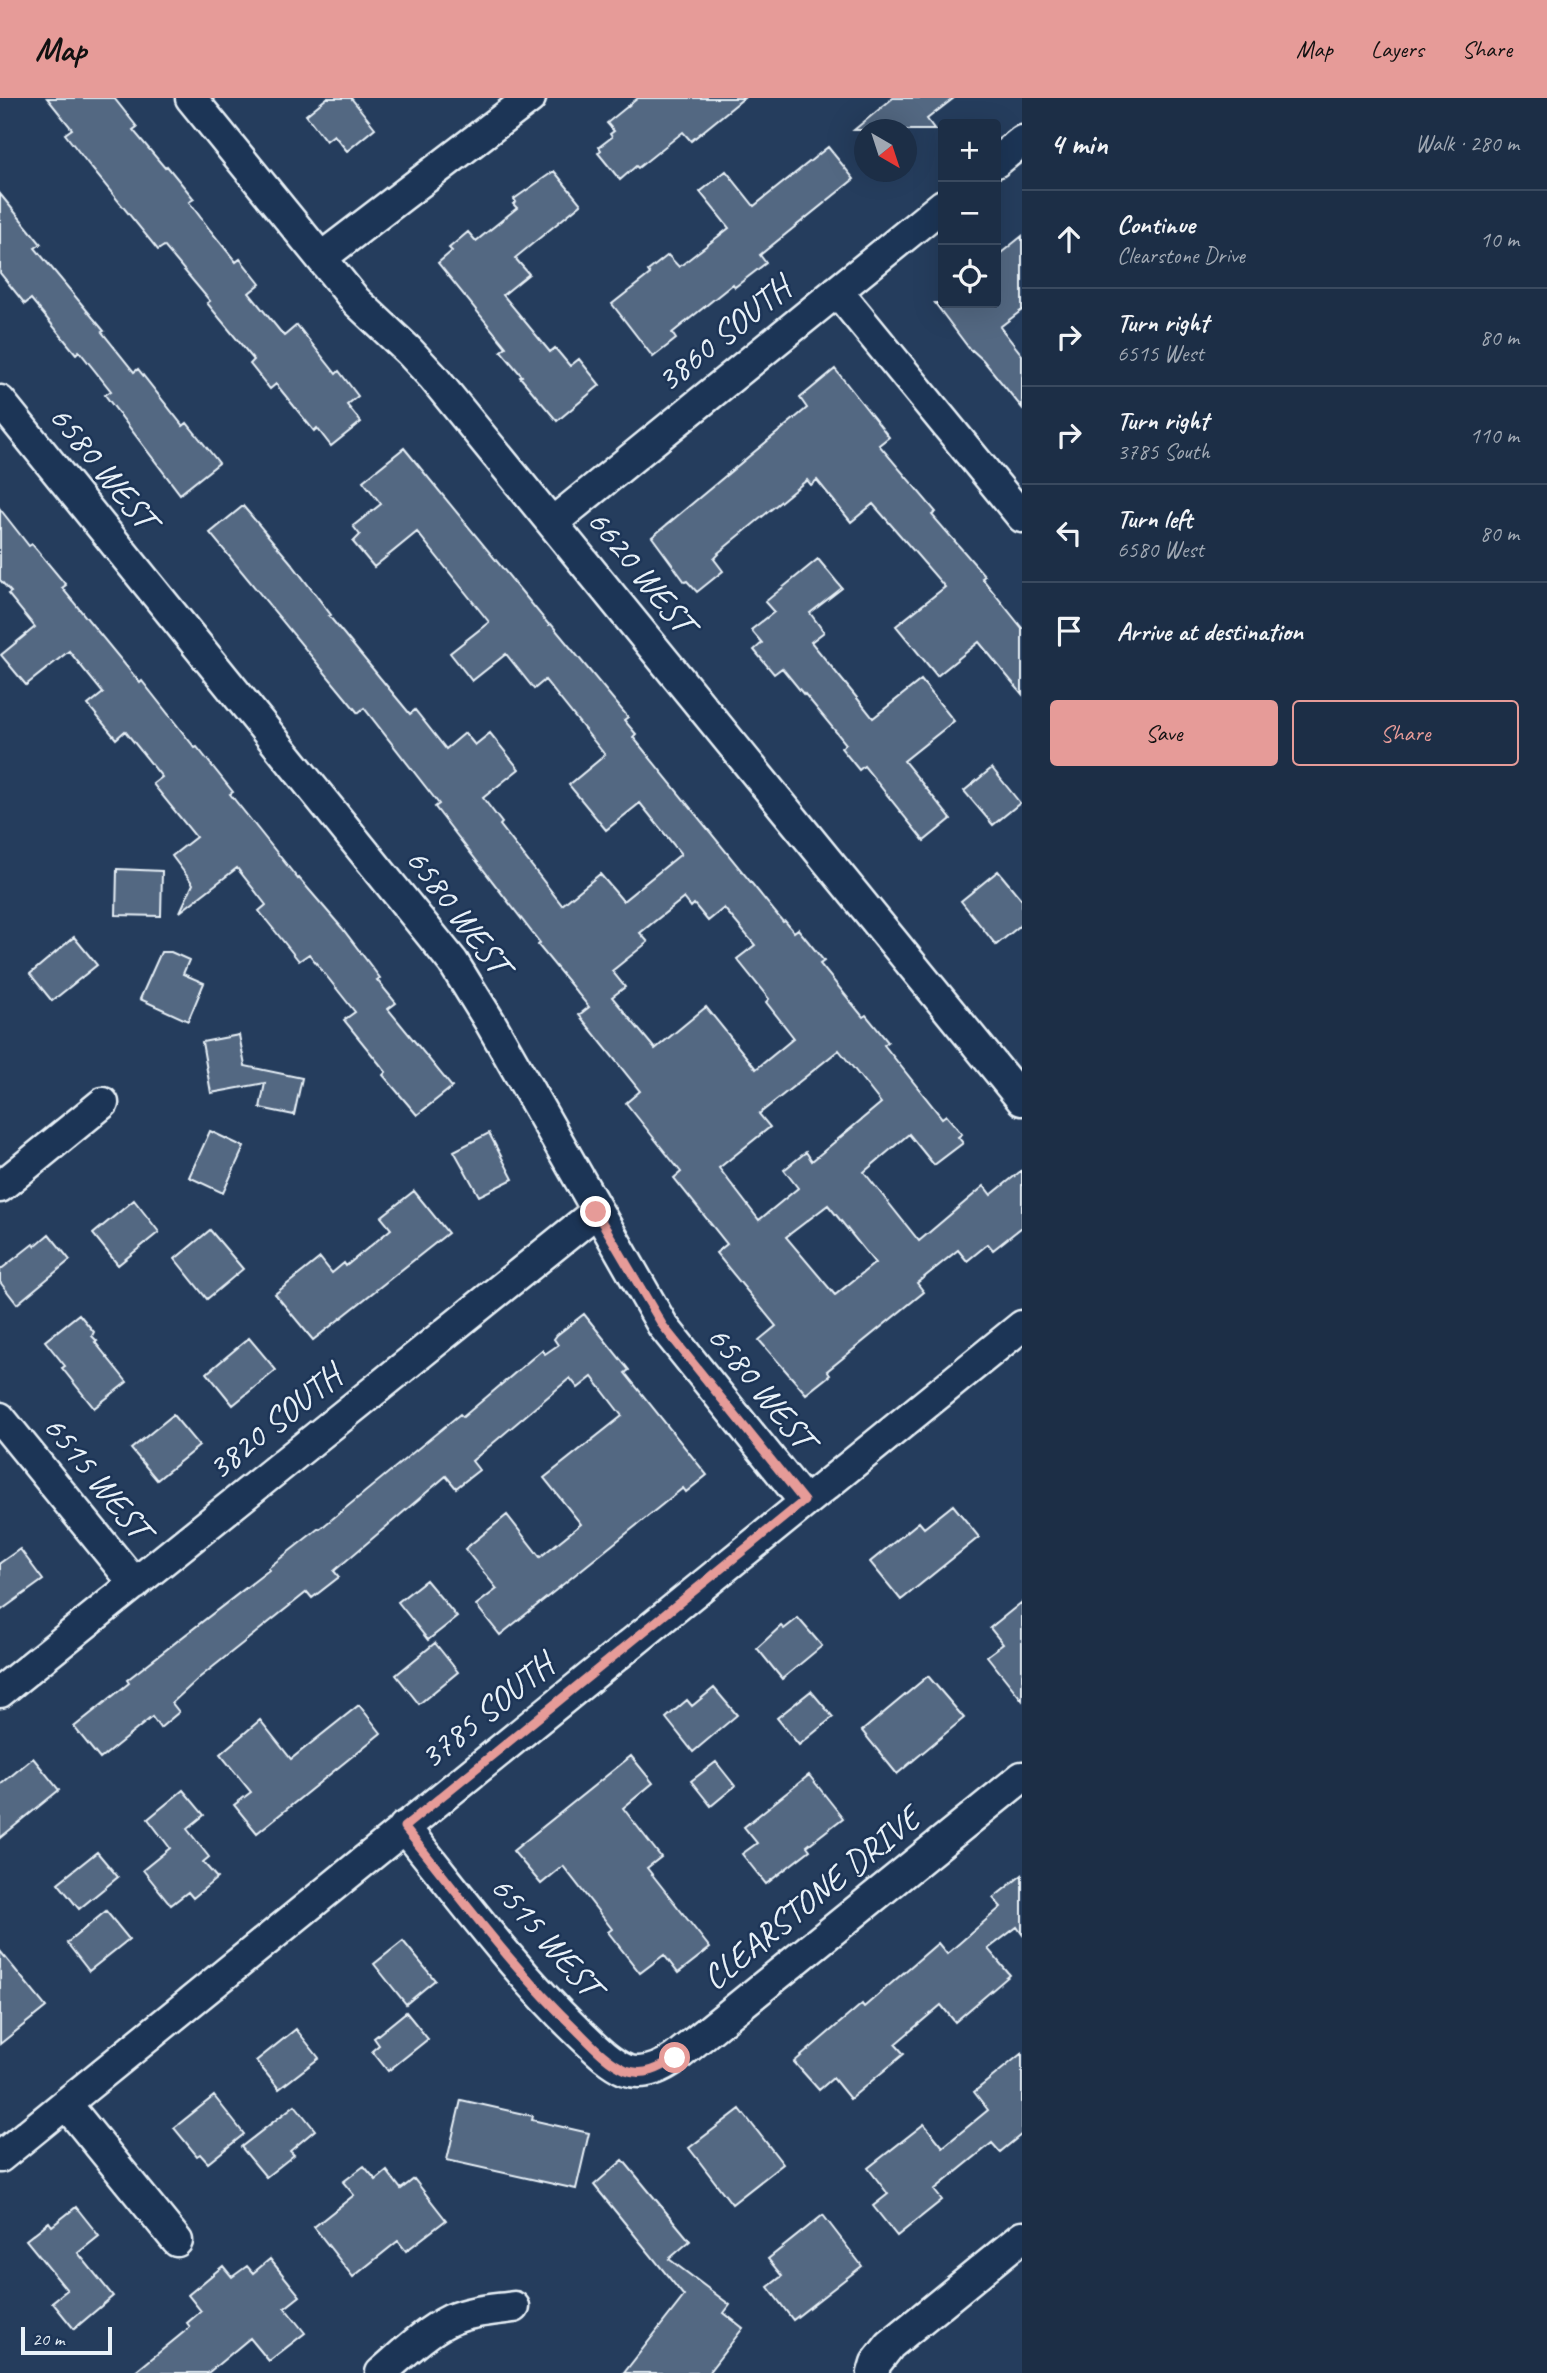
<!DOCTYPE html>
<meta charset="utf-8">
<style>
:root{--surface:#1c2e46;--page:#293a51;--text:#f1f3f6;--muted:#a0a8b3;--line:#3a4a5f;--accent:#e69b98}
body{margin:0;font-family:Caveat,sans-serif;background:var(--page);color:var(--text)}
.controls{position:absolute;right:21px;top:21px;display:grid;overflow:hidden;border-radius:7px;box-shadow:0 7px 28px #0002}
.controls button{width:63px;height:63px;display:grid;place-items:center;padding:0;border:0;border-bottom:2px solid var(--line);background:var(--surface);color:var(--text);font:35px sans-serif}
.compass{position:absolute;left:854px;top:21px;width:63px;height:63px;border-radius:50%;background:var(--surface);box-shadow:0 7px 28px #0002;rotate:141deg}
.scale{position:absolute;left:21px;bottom:18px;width:91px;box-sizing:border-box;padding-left:7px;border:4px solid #e8f1f8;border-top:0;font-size:19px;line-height:24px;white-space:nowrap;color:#e8f1f8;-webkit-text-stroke:5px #1d3557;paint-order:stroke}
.stop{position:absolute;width:21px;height:21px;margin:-16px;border:5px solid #e69b98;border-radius:50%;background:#fff}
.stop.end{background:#e69b98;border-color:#fff;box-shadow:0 2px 7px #0008}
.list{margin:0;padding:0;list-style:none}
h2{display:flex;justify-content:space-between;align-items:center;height:91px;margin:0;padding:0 28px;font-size:30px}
h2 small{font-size:23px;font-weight:400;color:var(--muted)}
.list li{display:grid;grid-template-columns:46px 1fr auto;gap:21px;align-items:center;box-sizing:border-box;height:98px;padding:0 28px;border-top:2px solid var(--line)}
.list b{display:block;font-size:26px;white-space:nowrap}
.list p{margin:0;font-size:23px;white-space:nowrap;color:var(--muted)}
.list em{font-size:23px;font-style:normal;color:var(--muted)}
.actions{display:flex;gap:14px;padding:21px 28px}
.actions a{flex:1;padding:16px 0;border:2px solid var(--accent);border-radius:7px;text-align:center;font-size:24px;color:var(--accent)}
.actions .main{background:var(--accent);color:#111}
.icon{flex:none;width:38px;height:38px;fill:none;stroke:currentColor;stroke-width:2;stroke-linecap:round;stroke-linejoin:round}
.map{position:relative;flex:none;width:1022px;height:2275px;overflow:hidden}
header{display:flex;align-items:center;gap:42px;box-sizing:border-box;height:98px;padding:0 35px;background:var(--accent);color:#111}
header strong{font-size:33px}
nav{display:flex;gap:38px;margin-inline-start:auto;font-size:24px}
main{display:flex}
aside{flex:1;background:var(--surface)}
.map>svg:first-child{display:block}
.building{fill:#536782;stroke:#e8f1f8;stroke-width:2;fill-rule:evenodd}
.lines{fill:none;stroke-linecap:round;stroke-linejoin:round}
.minor-casing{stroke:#e8f1f8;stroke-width:35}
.minor{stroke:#1d3557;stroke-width:30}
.route{stroke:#e69b98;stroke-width:9}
.labels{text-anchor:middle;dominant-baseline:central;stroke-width:5;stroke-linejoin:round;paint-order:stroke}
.street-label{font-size:35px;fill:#e8f1f8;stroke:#1d3557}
</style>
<header>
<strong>Map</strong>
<nav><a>Map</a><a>Layers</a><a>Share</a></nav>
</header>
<main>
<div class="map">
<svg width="1022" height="2275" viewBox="0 0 1022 2275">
<rect width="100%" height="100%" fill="#253d5d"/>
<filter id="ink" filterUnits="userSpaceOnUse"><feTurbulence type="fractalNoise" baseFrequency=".0143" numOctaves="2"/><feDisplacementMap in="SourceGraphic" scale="14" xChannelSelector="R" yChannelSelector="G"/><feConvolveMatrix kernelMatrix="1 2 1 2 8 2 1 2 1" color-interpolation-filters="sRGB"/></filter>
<g filter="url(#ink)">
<path class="building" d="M47,0H114L137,29L133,32L165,70L167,68L194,101L189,104L210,132L236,164L240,161L260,186L249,195L284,238L297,227L336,276L339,273L358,298L347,307L361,324L331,348L317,330L314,333L276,286L270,291L250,266L254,262L207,205L210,203L164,148L158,152L89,67L65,36L72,31Z
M327,0H351L375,30L347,53L334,37L326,43L306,17Z
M638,0H744L691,43L683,34L638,70L636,68L620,82L598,55L601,52L599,49L612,39L610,36L614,33L607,25Z
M893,0H954L927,21L935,32H854Z
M828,49L854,81L760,157L766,165L735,189L733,186L672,235L676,241L653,259L612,206L650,176L648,173L668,157L679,169L729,130L700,94L726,73L754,108Z
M554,73L581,106L515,160L529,176L503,197L550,254L555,250L570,268L579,261L600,287L557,323L520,279L522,278L501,253L506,249L438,165L452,153L449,150L468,134L476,143L517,110L513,106L516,104L514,101Z
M0,96L41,146L35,150L104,233L102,234L134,274L138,271L183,328L187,325L219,365L180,396L105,297L111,293L79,253L76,256L31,201L25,206L0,175Z
M1022,138V212L1000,229L1022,257V310L983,262L972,252L971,253L935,205H996V159Z
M835,271L889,339L879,347L936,414L932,417L985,478L982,480L1022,530V596L979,544L937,578L896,528L945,489L873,406L851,424L817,382L811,387L807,382L718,455L719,456L714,461L723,473L697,494L687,483L685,484L652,439L807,310L800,300Z
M404,350L549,527L551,526L628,619L624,622L636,636L633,639L783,824L785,823L794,834L798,831L824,863L820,866L863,919L866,917L888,944L884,947L942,1020L946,1017L962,1036L958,1039L963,1045L934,1067L909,1036L864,1074L919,1143L984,1088L991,1097L1022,1072V1129L993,1152L988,1146L967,1163L958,1152L917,1185L924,1194L827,1273L830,1277L806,1296L759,1242L776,1228L716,1155L727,1146L674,1080L681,1074L626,1005L640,993L579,917L589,909L538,847L540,845L435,709L439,706L364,610L358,615L210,435L243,408L292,466L331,517L329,518L410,616L415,612L446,651L465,635L475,647L490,635L519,671L483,700L502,725L500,727L562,807L600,776L623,803L681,756L640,705L606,732L569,687L605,657L545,582L534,591L506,556L472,583L450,555L489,524L417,434L374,469L353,444L360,437L353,428L381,406L363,383ZM684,800L691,809L694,806L708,823L724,810L755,847L737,861L769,901L766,904L794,940L756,971L706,909L655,951L612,899L625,889L612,873L648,844L640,835ZM839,952L881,1005L812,1063L806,1054L784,1072L798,1090L759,1122L719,1070L770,1029L759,1016ZM828,1107L875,1165L835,1197L786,1139Z
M0,411L29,448L32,446L66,487L62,490L140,585L142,583L195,650L197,649L233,694L230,696L298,781L299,780L342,830L380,880L377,882L396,905L388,911L452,989L417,1017L383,977L386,974L344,922L355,914L309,856L299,863L259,813L266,807L237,770L180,814L193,786L172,758L196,739L153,686L162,679L125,633L116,641L88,607L103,595L69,553L26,587L1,557L35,529L8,496L11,494L0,482Z
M818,461L842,490L810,515L824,534L811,544L857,600L873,620L921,582L954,623L904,663L951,721L924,743L864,668L859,672L841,650L846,646L805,596L804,597L782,570L774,576L754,552L762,545L751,532L774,514L765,504Z
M992,670L1020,705L993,727L964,693Z
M117,771L162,773L161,818L116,817Z
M998,773L1022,802V826L996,847L961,803Z
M74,839L97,867L52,903L30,876Z
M161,854H171L189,862L183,876L204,885L188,923L140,901Z
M239,937L245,968L302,980L294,1017L260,1010L265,985L211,995L202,944Z
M210,1033L244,1049L223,1095L189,1079Z
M489,1035L513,1081L479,1098L454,1053Z
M414,1093L448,1135L313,1242L275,1196L320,1160L332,1175L344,1165L346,1168L391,1131L381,1119Z
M134,1102L159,1134L118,1167L93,1136Z
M210,1132L243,1171L207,1201L175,1161Z
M49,1136L70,1162L17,1206L0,1184V1172L33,1146L35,1148Z
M79,1216L94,1234L92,1238L97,1243L95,1244L127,1284L94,1310L62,1270L65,1268L45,1243Z
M584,1216L629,1272L625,1275L707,1377L686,1394L683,1390L500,1537L476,1507L497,1491L465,1451L507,1417L540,1459L581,1426L544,1380L622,1318L592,1279L578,1290L570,1280L472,1363L479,1372L456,1390L446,1378L334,1473L339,1479L312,1500L307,1494L199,1580L172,1605L179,1614L160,1630L152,1619L100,1661L74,1629L129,1585L127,1582L269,1472L268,1470L319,1430L320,1431L460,1316L463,1319L542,1252L545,1256L558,1247L554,1241L557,1237Z
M249,1240L276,1272L233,1307L207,1275Z
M173,1317L199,1348L157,1382L131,1351Z
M953,1407L979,1439L901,1502L870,1464L919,1424L924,1430Z
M20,1451L43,1482L0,1513V1465Z
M426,1482L457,1519L428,1542L398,1504Z
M1022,1504V1602L987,1558L1003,1546L990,1530Z
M798,1520L822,1548L782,1581L757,1550L781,1528L784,1531Z
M435,1545L458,1574L419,1606L396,1577Z
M928,1578L964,1620L897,1676L862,1633Z
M714,1590L737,1617L693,1654L666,1620L687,1602L692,1608Z
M811,1593L833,1619L799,1647L777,1620Z
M359,1607L381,1635L257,1735L234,1707L251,1694L220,1656L260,1622L291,1661Z
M631,1658L653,1685L623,1710L661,1759L647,1770L710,1850L678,1875L664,1857L640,1875L608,1834L612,1831L563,1768L541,1786L513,1753Z
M33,1660L59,1692L0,1740V1687Z
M716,1664L735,1688L711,1708L691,1683Z
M809,1677L843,1720L807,1748L810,1752L766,1786L742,1756L757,1745L744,1729Z
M183,1692L204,1717L187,1731L209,1759L203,1764L217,1780L193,1800L188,1794L171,1807L143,1772L170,1750L148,1721Z
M97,1754L118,1779L79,1811L58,1785Z
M1022,1777V1836L1017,1829L988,1851L1010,1877L955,1924L941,1907L895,1946L904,1956L850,2001L833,1980L819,1992L794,1964L862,1906L864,1909L938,1845L947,1856L1001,1809L993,1800Z
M106,1813L129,1841L89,1873L67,1845Z
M403,1843L435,1882L406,1906L374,1866Z
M0,1853L46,1909L0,1946Z
M406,1914L428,1941L388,1973L372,1953L379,1947L374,1940Z
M296,1931L319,1960L279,1991L256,1963Z
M1022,1955V2036L1000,2054L992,2045L934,2092L942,2102L897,2138L873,2108L888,2096L868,2070L924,2026L943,2049L988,2012L974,1994Z
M214,1998L244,2036L208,2065L200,2056L197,2058L174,2030Z
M461,2002L533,2018L532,2022L589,2035L576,2091L447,2062Z
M295,2007L315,2032L290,2053L294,2057L266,2079L241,2049Z
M740,2011L783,2066L732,2106L689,2050Z
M623,2062L690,2143L669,2161L730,2207L724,2215L743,2230L708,2275H624L684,2198L594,2087Z
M364,2068L376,2082L387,2073L401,2091L414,2081L446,2122L406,2153L398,2143L353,2179L314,2129L354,2097L343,2084Z
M76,2109L99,2138L78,2155L113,2198L74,2231L52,2204L67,2192L26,2142L49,2124L52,2128Z
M823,2117L862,2168L793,2222L768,2189L782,2178L768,2161Z
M270,2161L300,2198L285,2210L305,2235L269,2263L250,2240L208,2275H134L190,2229L187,2225L201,2213L188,2197L223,2168L232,2179L247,2168L253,2175Z"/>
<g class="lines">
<defs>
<path id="minor" d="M191,0L356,203L409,253L433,279L1022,1002
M996,64L1022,43
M321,160L530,0
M837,193L1022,419
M0,303L453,864L490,924L663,1228L804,1403
M552,425L943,107
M0,1089L103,1005
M0,1320L135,1486
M0,1594L596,1114
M404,1729C460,1798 513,1871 576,1932C591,1946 607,1964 626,1972C644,1978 661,1970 675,1960L1022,1679
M66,2006L177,2143
M0,2059L1022,1228
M381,2275C402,2257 425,2234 450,2222C470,2213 493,2212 514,2209
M873,2275L876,2265L890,2247L1022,2139"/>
</defs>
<use href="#minor" class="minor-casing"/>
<use href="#minor" class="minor"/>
</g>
</g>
<g class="lines" filter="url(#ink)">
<path class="route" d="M596,1114L663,1228L804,1403L404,1729C460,1798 513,1871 577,1932C591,1946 607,1964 626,1972C644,1979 661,1970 675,1960"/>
</g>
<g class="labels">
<g class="street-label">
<text transform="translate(723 236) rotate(-39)">3860 SOUTH</text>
<text transform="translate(103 369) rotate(51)">6580 WEST</text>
<text transform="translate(641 473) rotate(51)">6620 WEST</text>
<text transform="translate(458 813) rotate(53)">6580 WEST</text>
<text transform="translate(761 1289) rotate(51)">6580 WEST</text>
<text transform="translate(274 1324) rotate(-39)">3820 SOUTH</text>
<text transform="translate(97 1379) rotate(51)">6515 WEST</text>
<text transform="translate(486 1613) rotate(-39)">3785 SOUTH</text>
<text transform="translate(811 1800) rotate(-39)">CLEARSTONE DRIVE</text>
<text transform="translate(546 1838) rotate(49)">6515 WEST</text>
</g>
</g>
</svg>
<div class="controls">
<button>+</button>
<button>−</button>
<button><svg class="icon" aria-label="locate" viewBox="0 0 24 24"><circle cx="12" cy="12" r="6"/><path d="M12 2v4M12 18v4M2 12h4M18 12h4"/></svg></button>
</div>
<svg class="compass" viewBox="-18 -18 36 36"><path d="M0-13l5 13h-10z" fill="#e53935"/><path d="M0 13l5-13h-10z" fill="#a0a8b3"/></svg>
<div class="scale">20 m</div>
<div class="stop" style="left:675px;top:1960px"></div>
<div class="stop end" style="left:596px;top:1114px"></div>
</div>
<aside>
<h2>4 min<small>Walk · 280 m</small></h2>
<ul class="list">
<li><svg class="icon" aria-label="ahead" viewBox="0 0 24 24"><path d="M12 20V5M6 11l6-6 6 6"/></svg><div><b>Continue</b><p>Clearstone Drive</p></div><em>10 m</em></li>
<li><svg class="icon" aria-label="right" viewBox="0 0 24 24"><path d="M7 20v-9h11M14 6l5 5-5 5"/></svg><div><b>Turn right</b><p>6515 West</p></div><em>80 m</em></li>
<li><svg class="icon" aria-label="right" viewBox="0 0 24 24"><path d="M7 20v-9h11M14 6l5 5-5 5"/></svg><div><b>Turn right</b><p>3785 South</p></div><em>110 m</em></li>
<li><svg class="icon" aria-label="left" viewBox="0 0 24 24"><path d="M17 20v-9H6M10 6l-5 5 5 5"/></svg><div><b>Turn left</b><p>6580 West</p></div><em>80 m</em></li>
<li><svg class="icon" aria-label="arrive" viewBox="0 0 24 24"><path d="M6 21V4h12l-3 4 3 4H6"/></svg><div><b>Arrive at destination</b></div></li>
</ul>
<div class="actions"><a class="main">Save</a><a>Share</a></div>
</aside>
</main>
